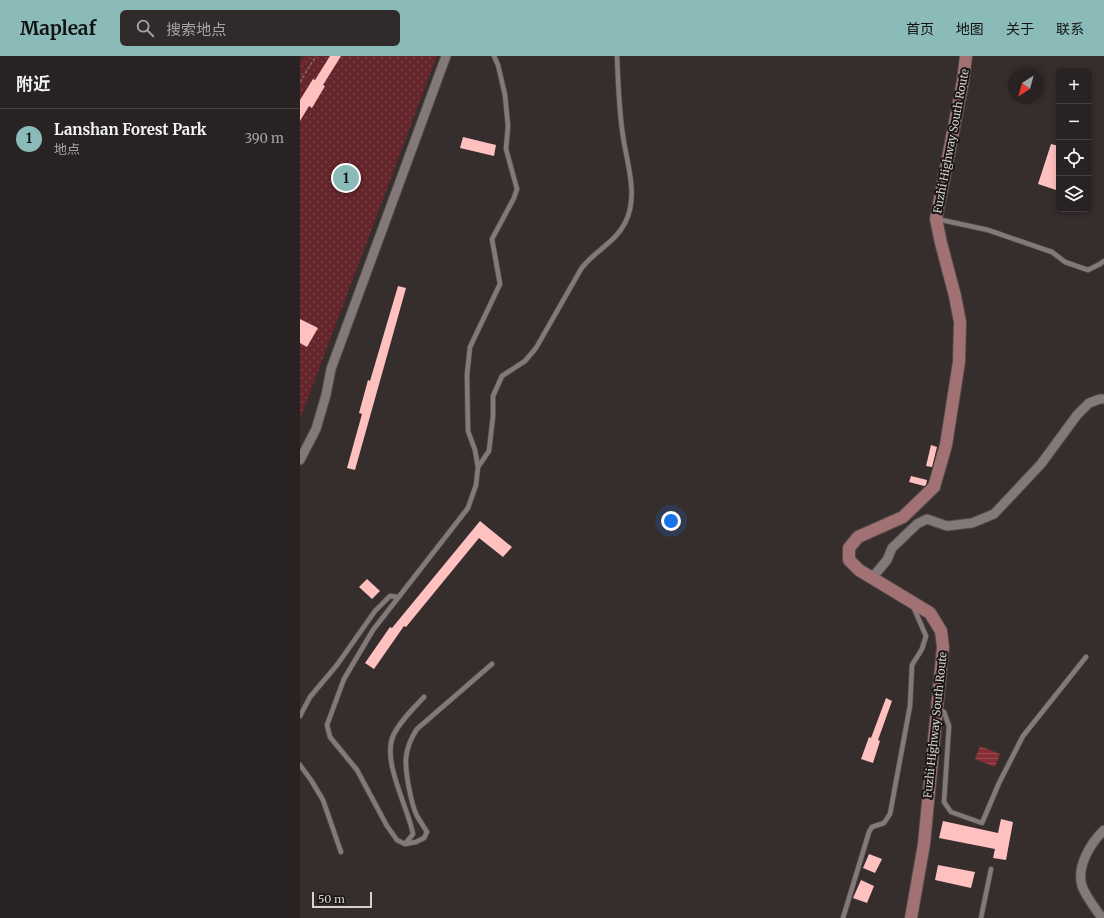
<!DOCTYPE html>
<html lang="zh">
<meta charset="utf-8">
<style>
:root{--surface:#282222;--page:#302a2a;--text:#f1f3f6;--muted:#a5a4a5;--line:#443f40;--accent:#8bbbb9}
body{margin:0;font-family:Merriweather,"Noto Sans SC",serif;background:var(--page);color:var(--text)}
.controls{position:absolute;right:12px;top:12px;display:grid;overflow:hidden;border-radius:6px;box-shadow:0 2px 6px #0003}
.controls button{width:36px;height:36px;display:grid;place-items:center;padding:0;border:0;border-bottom:1px solid var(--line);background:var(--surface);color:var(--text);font:20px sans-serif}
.compass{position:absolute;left:708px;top:12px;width:36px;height:36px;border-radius:50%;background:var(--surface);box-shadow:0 2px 6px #0003;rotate:216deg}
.scale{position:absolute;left:12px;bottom:10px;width:60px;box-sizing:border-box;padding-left:4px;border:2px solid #d6d0d0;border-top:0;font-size:11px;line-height:14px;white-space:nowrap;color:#d6d0d0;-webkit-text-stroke:3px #1a1616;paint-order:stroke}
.you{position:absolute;left:371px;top:465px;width:14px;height:14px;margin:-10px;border:3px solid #fff;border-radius:50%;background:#1a73e8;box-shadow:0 0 0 6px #1a73e833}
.badge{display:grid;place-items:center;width:26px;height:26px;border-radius:50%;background:var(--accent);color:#111;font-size:13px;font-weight:700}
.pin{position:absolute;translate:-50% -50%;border:2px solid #fff;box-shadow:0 1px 4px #0006}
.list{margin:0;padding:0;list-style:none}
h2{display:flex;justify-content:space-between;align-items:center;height:52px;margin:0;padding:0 16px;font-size:17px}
h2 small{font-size:13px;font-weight:400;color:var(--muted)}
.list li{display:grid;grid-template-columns:26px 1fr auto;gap:12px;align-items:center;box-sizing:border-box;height:60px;padding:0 16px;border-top:1px solid var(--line)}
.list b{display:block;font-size:15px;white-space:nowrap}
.list p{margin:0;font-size:13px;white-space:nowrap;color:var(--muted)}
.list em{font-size:13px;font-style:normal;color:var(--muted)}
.icon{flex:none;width:22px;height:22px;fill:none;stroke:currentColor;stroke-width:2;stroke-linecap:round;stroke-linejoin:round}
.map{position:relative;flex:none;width:804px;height:862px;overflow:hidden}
header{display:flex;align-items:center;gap:24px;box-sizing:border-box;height:56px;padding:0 20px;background:var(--accent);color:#111}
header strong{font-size:19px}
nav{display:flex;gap:22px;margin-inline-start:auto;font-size:14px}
.search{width:280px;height:36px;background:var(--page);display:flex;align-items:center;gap:10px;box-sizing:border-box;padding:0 14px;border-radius:6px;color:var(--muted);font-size:15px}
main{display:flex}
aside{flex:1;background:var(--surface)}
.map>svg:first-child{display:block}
.park{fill:url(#park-dots)}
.water{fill:url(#water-rules)}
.building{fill:#ffc1c0}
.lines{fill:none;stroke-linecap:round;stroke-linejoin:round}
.lane-casing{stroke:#514949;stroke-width:6}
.street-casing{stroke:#514949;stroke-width:11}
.secondary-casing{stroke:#514949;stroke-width:14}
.path{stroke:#776f6f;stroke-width:1.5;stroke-dasharray:3 2;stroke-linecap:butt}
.lane{stroke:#847979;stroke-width:4.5}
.street{stroke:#847979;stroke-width:9}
.secondary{stroke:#a17174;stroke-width:12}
.labels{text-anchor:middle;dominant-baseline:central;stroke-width:4;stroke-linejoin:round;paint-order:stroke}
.street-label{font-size:11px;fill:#d6d0d0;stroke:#1a1616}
</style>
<header>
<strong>Mapleaf</strong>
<div class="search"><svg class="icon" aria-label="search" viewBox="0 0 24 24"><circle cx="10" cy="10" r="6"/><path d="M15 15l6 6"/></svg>搜索地点</div>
<nav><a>首页</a><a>地图</a><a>关于</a><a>联系</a></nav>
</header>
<main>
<aside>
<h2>附近<small></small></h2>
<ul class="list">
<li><span class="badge">1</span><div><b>Lanshan Forest Park</b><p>地点</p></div><em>390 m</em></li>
</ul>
</aside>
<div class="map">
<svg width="804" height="862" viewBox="0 0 804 862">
<defs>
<pattern id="park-dots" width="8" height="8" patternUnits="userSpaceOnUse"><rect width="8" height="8" fill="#64262a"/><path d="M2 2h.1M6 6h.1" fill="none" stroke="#794448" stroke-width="1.8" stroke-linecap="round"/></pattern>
<pattern id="water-rules" width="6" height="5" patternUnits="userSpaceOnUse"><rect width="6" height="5" fill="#862e35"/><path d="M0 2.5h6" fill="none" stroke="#964b51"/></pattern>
</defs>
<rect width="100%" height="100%" fill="#362d2d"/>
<path class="park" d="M4,0H137L0,363V6Z"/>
<path class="water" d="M680,690L700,698L695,711L675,703Z"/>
<path class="building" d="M30,0H41L23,29L25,30L12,52L9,50L0,65V44L13,23L15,24Z
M163,81L196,89L194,100L160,92Z
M751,88L759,90V135L738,128Z
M98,230L106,232L55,414L47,412L62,358L59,357L68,324L70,325Z
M0,263L18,272L7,291L0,287Z
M631,389L637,391L632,411L626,410Z
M611,420L627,424L626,429L624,430L609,426Z
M180,465L212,491L203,501L179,482L106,571L104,570L74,613L65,607L90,571L92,572Z
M67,523L80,535L72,543L59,531Z
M586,642L592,645L578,684L580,685L573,707L561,703L569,681L571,682Z
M701,763L713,766L706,804L693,802L695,793L639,782L643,765L698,777Z
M569,798L582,803L575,817L563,812Z
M638,809L675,816L671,832L635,824Z
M561,824L574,830L567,847L553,842Z"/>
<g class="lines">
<defs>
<path id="lane" d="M637,163L688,174L752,196L765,206L788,214L800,208L804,205
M178,411L189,395L193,360V340L202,320L225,305L236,292L281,213C294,195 315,187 325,167C339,140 327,108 323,80C319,55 318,25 317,0
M192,608L117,673C111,682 107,691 106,702C105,715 111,748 117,760C120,765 124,771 127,776L124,782L116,786L105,788L97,784L87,770L57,714L30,681L27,669L44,623L73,574L168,452L176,429L178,411L175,394L168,375L167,319L170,291L200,228L192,183L214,142L217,133L206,93L208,70L205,39L198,9L194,0
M637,654L644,656L649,670L644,746L651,756L682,767L699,727L723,680L786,601
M0,660L10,641L37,609L75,555L90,540L98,541
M0,709L11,724L23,744L41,796
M105,788L113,778C108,751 82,706 93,680C100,665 113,653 124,641
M543,862L569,776L572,771L584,767L590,758L610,650L612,609L622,593L626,580L613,550
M681,862L691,813"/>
<path id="street" d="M0,404L16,373L26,339L31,313L146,0
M572,522L587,504L592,492L617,468L627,463L647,470L672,467L694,458L741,408L777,359L789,347L800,343H804
M802,862C795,852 786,841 782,830C776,810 791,787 804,774"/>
<path id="secondary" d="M611,862L624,788L643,591L641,575L630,557L559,514L549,504V492L558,481L603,461L634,431L646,389L659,306L660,266L655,240L641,187L636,163L663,25L666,0"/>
</defs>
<use href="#lane" class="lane-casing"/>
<use href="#street" class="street-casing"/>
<use href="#secondary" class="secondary-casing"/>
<path class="path" d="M0,26L16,0"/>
<use href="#lane" class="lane"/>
<use href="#street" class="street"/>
<use href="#secondary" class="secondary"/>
</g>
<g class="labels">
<g class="street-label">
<text transform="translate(651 85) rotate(-79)">Fuzhi Highway South Route</text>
<text transform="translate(635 669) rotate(-84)">Fuzhi Highway South Route</text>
</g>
</g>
</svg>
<div class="controls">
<button>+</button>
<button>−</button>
<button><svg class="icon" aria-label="locate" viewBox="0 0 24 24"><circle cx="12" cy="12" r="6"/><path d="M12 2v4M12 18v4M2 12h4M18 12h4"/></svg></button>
<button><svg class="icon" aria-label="layers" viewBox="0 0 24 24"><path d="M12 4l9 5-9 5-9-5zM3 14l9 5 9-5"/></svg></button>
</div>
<svg class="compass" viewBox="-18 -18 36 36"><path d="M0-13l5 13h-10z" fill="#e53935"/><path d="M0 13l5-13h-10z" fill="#a5a4a5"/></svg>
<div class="scale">50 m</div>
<div class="you"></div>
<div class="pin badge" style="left:46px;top:122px">1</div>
</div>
</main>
